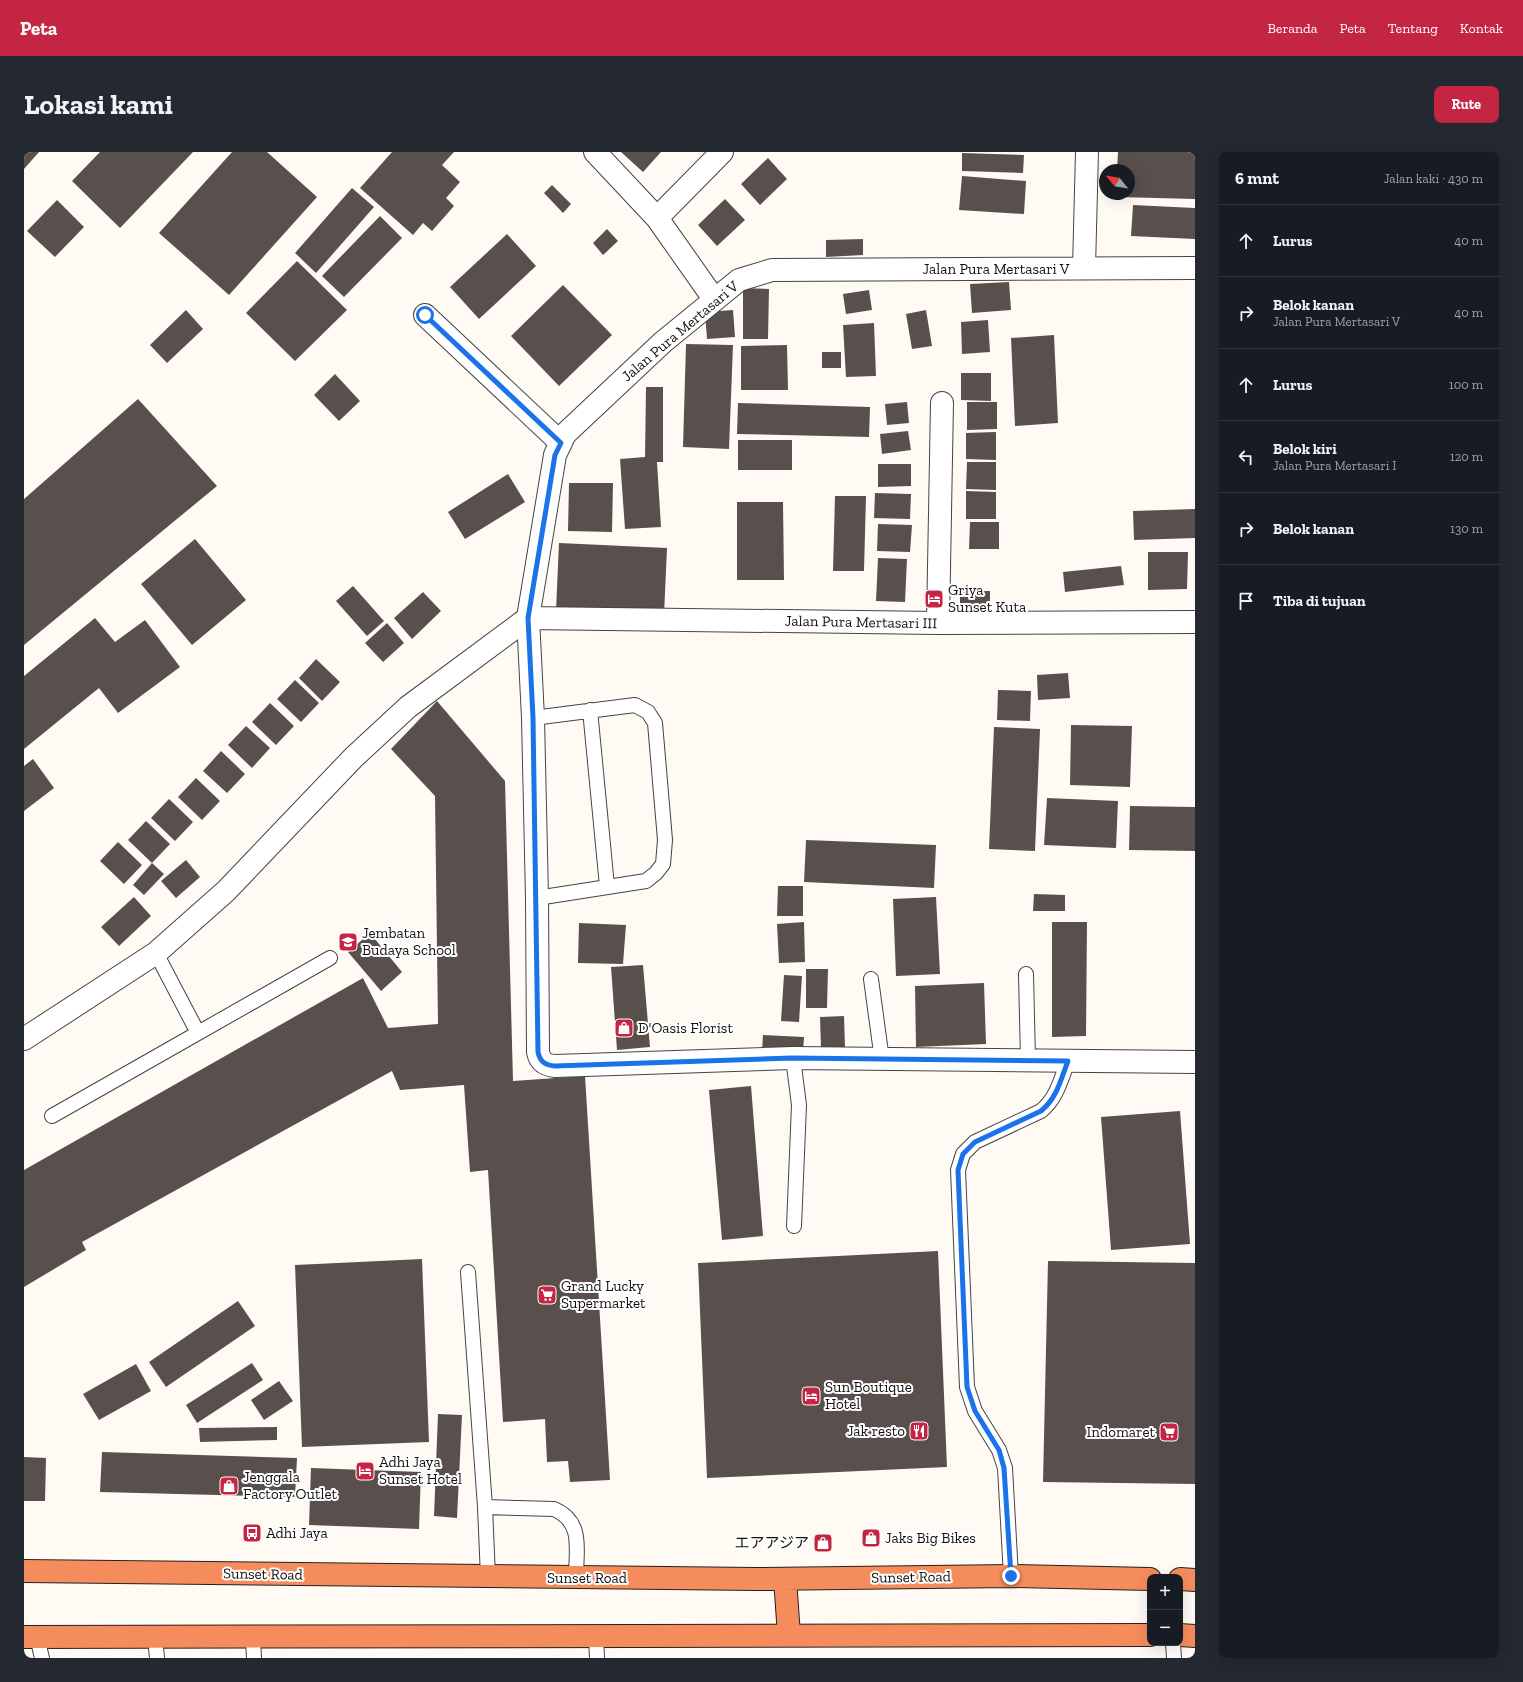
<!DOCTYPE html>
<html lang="id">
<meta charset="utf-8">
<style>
:root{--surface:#171b24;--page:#242831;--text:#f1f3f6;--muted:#9ea1a6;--line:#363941;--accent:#c42543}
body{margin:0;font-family:"Zilla Slab","Noto Sans JP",serif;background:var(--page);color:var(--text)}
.controls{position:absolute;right:12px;bottom:12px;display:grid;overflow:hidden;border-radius:8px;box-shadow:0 4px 16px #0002}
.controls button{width:36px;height:36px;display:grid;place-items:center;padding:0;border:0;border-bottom:1px solid var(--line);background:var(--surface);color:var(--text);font:20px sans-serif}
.compass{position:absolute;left:1075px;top:12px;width:36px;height:36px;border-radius:50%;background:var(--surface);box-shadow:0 4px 16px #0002;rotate:300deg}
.stop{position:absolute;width:12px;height:12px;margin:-9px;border:3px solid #1a73e8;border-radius:50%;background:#fff}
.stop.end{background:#1a73e8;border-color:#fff;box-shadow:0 1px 4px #0008}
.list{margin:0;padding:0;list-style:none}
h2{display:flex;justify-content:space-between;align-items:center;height:52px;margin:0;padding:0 16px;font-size:17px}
h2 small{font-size:13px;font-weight:400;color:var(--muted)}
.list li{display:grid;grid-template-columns:26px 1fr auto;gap:12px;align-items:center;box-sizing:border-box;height:72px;padding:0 16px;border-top:1px solid var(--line)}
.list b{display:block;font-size:15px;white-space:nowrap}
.list p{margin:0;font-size:13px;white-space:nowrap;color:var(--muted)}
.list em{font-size:13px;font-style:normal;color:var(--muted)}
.icon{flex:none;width:22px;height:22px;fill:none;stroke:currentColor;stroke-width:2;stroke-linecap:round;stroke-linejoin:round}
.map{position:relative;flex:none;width:1171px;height:1506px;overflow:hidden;border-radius:8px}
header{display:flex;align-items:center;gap:24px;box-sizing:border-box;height:56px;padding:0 20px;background:var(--accent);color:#fff}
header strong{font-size:19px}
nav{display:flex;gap:22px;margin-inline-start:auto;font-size:14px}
.intro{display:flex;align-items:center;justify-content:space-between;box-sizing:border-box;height:96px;padding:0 24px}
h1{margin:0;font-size:28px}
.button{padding:10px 18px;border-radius:8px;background:var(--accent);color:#fff;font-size:14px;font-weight:700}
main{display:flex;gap:24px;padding:0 24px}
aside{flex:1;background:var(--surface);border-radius:8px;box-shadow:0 4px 16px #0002}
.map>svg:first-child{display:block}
.building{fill:#59504d}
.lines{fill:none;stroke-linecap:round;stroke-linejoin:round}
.lane-casing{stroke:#444;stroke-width:16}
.street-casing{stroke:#444;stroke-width:24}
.highway-casing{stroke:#222;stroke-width:24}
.lane{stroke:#fff;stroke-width:14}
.street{stroke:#fff;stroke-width:22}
.highway{stroke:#f58c5c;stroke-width:22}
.route{stroke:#1a73e8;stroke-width:5}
.labels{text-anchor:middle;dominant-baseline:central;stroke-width:4;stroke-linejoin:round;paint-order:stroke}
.street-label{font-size:15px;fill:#111;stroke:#fff}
.poi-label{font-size:15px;fill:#111;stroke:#fff;text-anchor:start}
</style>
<header>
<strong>Peta</strong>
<nav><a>Beranda</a><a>Peta</a><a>Tentang</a><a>Kontak</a></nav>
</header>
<div class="intro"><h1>Lokasi kami</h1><a class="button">Rute</a></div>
<main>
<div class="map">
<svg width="1171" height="1506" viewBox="0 0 1171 1506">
<rect width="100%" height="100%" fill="#fffbf4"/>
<path class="building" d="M0,0H15L0,17Z
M76,0H169L96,76L48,29Z
M208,0H243L293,45L205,143L135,81Z
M368,0H430L418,13L436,30L422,46L430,54L408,79L399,71L389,83L336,36Z
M597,0H637L619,20Z
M1094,0H1171V47L1093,45V42H1105V18H1093Z
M938,1L1000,3L999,21L938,19Z
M744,6L763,27L736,53L717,32Z
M938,24L1002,29L1000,62L935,58Z
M528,33L547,52L539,61L520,41Z
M328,36L350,55L292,121L271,101Z
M701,47L721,68L693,94L674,73Z
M33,48L60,75L31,105L3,79Z
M1109,53L1171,56V87L1107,84Z
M356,64L378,86L320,145L298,124Z
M583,77L594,89L579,103L569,91Z
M483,82L512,114L455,167L426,135Z
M839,87V103L802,105V88Z
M273,109L323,158L271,209L222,161Z
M985,130L987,158L948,161L946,132Z
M539,133L588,183L535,234L487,184Z
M719,136L745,137L744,187H719Z
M845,138L848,158L822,162L819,142Z
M162,158L179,177L143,211L126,193Z
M709,158L711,185L683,187L681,160Z
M902,158L908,194L888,197L882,162Z
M964,168L966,200L938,202L937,170Z
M850,171L852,224L822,225L819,173Z
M1030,183L1034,271L991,274L987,186Z
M662,192L709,193L705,297L659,295Z
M763,193L764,238H717V194Z
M798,200H817V216H798Z
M937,221H967V249L937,248Z
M311,222L336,249L315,269L290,243Z
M622,235H639V310H633L637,375L601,377L596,307L621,305Z
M114,247L193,334L0,493V347Z
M883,250L885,271L863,273L861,252Z
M943,250H973V277L943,278Z
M714,251L846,255L845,285L713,282Z
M884,279L887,298L858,302L856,282Z
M972,280V308L942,307V281Z
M714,288H768V318H714Z
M943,310H972V338L942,337Z
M854,312H887V334L854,335Z
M484,322L501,350L441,387L424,360Z
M545,331H589L588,380L544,379Z
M942,339L972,340V367H942Z
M851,341L887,342L886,367L850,366Z
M811,344H842L840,419H809Z
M713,350H759L760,428H713Z
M1171,357V386L1110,388L1109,359Z
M946,370H975V397H945Z
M854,372L888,373L886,400L853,399Z
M171,387L222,448L168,493L117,432Z
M535,391L643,396L640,463L532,459Z
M1124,400H1164L1163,437L1124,438Z
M854,406L883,407L881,450L852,449Z
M1097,414L1100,433L1041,440L1039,420Z
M329,434L360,469L343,484L312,449Z
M936,439H966V466H936Z
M399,440L417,459L388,487L370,466Z
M71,466L91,490L121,468L156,515L94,561L75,536L0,597V524Z
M363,471L380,491L359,510L341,491Z
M292,507L316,530L298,549L275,526Z
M1044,521L1046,546L1014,548L1013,523Z
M271,528L295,551L277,570L253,547Z
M974,538L1007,539L1006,569L973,568Z
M413,549L481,629L489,929L561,924L586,1328L546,1330L544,1309L523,1310L521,1267L479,1270L464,1018L446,1020L440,933L376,938L368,919L58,1090L62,1098L0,1135V1018L339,826L364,876L414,872L411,644L367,597Z
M246,551L270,574L252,593L228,570Z
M1047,573L1108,574L1106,635L1046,633Z
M222,574L246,596L228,616L204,593Z
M970,575L1016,577L1011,699L965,697Z
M197,599L221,622L203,641L179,619Z
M9,607L30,636L0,659V614Z
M172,626L196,649L178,668L154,645Z
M1023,646L1094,649L1092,696L1020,693Z
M145,647L169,670L151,689L127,666Z
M1106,654L1171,655V699L1105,698Z
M122,669L146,692L128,711L140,722L120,743L109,733L128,711L104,688Z
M782,688L912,693L910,736L780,730Z
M94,690L118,713L100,732L76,709Z
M162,708L176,725L152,746L137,729Z
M754,734H779V764H753Z
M1010,742L1041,743V759H1009Z
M110,745L127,764L95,794L77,775Z
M912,745L916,822L872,824L869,747Z
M780,770L781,810L755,811L753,772Z
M1028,770H1063L1062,884L1028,885Z
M555,771L602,773L599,812L554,811Z
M346,781L378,820L357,839L324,800Z
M619,813L626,895L593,898L587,815Z
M782,817H804L803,856H782Z
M760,823L778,824L775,870L757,869Z
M960,831L962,892L892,895L891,834Z
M820,864L821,895L797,896L796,865Z
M739,883L780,885L779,901L738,899Z
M727,934L739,1084L698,1088L685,938Z
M1156,959L1166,1092L1087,1098L1077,965Z
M914,1099L923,1315L683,1326L674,1111Z
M398,1107L405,1290L278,1295L271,1113Z
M1024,1109L1171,1111V1332L1019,1330Z
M214,1149L231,1174L142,1235L125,1210Z
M228,1211L239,1228L173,1271L162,1253Z
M112,1212L127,1239L75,1268L59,1242Z
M255,1229L269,1249L240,1268L227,1248Z
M414,1262L438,1263L433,1366L410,1364Z
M253,1275V1288L176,1290L175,1276Z
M78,1300L273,1306L271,1345L76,1340Z
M0,1305L22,1306L21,1349H0Z
M287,1316L397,1320L395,1377L285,1373Z"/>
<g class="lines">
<defs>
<path id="lane" d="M566,558L583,734
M509,566L611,553L624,560L631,571L641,688L639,712L632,721L622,729L513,746
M1002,822L1004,908
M847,827L858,908
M174,881L306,806
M769,906L775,953L770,1074
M28,964L174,881L132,801
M444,1120L461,1355L464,1425
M461,1355L530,1357C560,1370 552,1398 552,1425
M987,1424L981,1316L975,1298L951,1259L943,1235L934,1018L939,1002L951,990L1017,959C1033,946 1037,927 1044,909
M13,1485L18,1506
M131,1485L133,1506
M572,1485L573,1506
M229,1486L230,1506
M1149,1491L1150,1506"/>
<path id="street" d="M571,0L633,66L690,147
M633,66L698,0
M1060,116L1063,0
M1171,116L748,118L715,128L639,190L541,282L531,303L504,466L509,566L513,746L514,900C516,910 521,913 531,914L769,906L1171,910
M401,163L537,291
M504,466L914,471L1171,470
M914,471L918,251
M0,887L132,801L202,739L330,605L384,555L504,466"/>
<path id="highway" d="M0,1419L732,1427L987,1424L1126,1427
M761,1427L765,1483
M1156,1427L1171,1428
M1156,1483L1171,1484
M0,1485L1126,1483"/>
</defs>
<use href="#lane" class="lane-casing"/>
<use href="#street" class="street-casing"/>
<use href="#highway" class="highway-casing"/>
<use href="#lane" class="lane"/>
<use href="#street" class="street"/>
<use href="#highway" class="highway"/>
</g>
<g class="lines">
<path class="route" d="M401,163L537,291L531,303L504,466L509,566L514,900C516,910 521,913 531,914L768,906L1044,909C1037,927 1033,946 1017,959L951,990L939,1002L934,1018L943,1235L951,1259L975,1298L980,1316L987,1424"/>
</g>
<defs>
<symbol id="hotel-square" viewBox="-11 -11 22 22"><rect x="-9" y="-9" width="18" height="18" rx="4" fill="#c42543" stroke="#fff"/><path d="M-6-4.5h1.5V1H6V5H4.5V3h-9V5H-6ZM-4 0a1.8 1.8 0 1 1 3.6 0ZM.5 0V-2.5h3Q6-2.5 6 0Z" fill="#fff"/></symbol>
<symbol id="school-square" viewBox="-11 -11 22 22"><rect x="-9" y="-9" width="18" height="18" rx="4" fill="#c42543" stroke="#fff"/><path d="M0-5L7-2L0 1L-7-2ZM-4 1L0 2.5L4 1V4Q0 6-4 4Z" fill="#fff"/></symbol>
<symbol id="shop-square" viewBox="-11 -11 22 22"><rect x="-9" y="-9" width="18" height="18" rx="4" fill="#c42543" stroke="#fff"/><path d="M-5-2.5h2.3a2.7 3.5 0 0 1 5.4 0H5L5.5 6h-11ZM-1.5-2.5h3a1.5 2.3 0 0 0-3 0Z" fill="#fff"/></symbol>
<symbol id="supermarket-square" viewBox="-11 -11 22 22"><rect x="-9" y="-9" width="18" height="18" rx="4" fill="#c42543" stroke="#fff"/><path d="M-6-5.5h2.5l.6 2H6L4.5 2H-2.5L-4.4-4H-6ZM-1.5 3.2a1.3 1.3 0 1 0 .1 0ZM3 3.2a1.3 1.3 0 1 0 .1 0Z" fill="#fff"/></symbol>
<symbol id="restaurant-square" viewBox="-11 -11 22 22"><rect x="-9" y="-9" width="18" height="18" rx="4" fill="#c42543" stroke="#fff"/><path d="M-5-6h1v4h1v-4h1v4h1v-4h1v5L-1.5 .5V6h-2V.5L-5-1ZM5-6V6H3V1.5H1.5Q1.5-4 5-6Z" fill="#fff"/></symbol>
<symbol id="bus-square" viewBox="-11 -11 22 22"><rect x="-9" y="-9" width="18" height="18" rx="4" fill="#c42543" stroke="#fff"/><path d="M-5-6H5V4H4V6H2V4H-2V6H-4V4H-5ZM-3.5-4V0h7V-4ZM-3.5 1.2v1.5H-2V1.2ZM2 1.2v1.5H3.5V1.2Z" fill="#fff"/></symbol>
</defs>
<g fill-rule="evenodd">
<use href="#hotel-square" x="899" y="436" width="22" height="22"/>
<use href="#school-square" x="313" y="779" width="22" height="22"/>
<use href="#shop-square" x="589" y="865" width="22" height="22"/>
<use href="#supermarket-square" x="512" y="1132" width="22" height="22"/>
<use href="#hotel-square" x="776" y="1233" width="22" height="22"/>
<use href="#restaurant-square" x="884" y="1268" width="22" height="22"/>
<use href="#supermarket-square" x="1134" y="1269" width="22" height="22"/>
<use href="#hotel-square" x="330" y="1308" width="22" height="22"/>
<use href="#shop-square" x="194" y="1323" width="22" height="22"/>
<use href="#bus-square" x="217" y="1370" width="22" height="22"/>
<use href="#shop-square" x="836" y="1375" width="22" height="22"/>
<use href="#shop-square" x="788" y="1380" width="22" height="22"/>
</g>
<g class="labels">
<g class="street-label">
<text x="972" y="117">Jalan Pura Mertasari V</text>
<text transform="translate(656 179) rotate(-40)">Jalan Pura Mertasari V</text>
<text transform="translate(837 470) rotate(1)">Jalan Pura Mertasari III</text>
<text transform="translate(239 1422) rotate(1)">Sunset Road</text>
<text transform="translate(887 1425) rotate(-1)">Sunset Road</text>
<text x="563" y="1426">Sunset Road</text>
</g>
<g class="poi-label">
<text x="924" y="438">Griya<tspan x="924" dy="17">Sunset Kuta</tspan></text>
<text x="338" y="781">Jembatan<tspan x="338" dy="17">Budaya School</tspan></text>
<text x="614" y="876">D'Oasis Florist</text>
<text x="537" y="1134">Grand Lucky<tspan x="537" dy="17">Supermarket</tspan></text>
<text x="801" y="1235">Sun Boutique<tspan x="801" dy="17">Hotel</tspan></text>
<text x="881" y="1279" text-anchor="end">Jak resto</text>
<text x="1131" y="1280" text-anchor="end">Indomaret</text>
<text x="355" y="1310">Adhi Jaya<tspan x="355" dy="17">Sunset Hotel</tspan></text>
<text x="219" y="1325">Jenggala<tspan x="219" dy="17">Factory Outlet</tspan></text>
<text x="242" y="1381">Adhi Jaya</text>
<text x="861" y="1386">Jaks Big Bikes</text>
<text x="785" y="1391" text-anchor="end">エアアジア</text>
</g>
</g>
</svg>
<div class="controls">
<button>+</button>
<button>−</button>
</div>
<svg class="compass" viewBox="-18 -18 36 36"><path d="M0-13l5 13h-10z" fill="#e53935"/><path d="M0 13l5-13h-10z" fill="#9ea1a6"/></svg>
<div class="stop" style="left:401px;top:163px"></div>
<div class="stop end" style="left:987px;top:1424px"></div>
</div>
<aside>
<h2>6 mnt<small>Jalan kaki · 430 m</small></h2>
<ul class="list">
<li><svg class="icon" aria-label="ahead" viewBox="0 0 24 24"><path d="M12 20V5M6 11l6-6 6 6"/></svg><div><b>Lurus</b></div><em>40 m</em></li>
<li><svg class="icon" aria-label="right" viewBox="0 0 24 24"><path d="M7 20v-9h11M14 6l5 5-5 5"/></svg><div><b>Belok kanan</b><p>Jalan Pura Mertasari V</p></div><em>40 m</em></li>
<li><svg class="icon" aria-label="ahead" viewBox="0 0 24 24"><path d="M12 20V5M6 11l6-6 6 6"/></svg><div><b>Lurus</b></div><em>100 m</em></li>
<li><svg class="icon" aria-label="left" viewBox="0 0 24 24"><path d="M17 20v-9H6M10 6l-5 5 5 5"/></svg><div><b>Belok kiri</b><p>Jalan Pura Mertasari I</p></div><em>120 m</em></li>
<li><svg class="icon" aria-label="right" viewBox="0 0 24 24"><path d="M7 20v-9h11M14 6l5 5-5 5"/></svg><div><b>Belok kanan</b></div><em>130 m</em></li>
<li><svg class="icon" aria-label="arrive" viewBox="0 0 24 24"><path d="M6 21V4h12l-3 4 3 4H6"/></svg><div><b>Tiba di tujuan</b></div></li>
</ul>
</aside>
</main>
